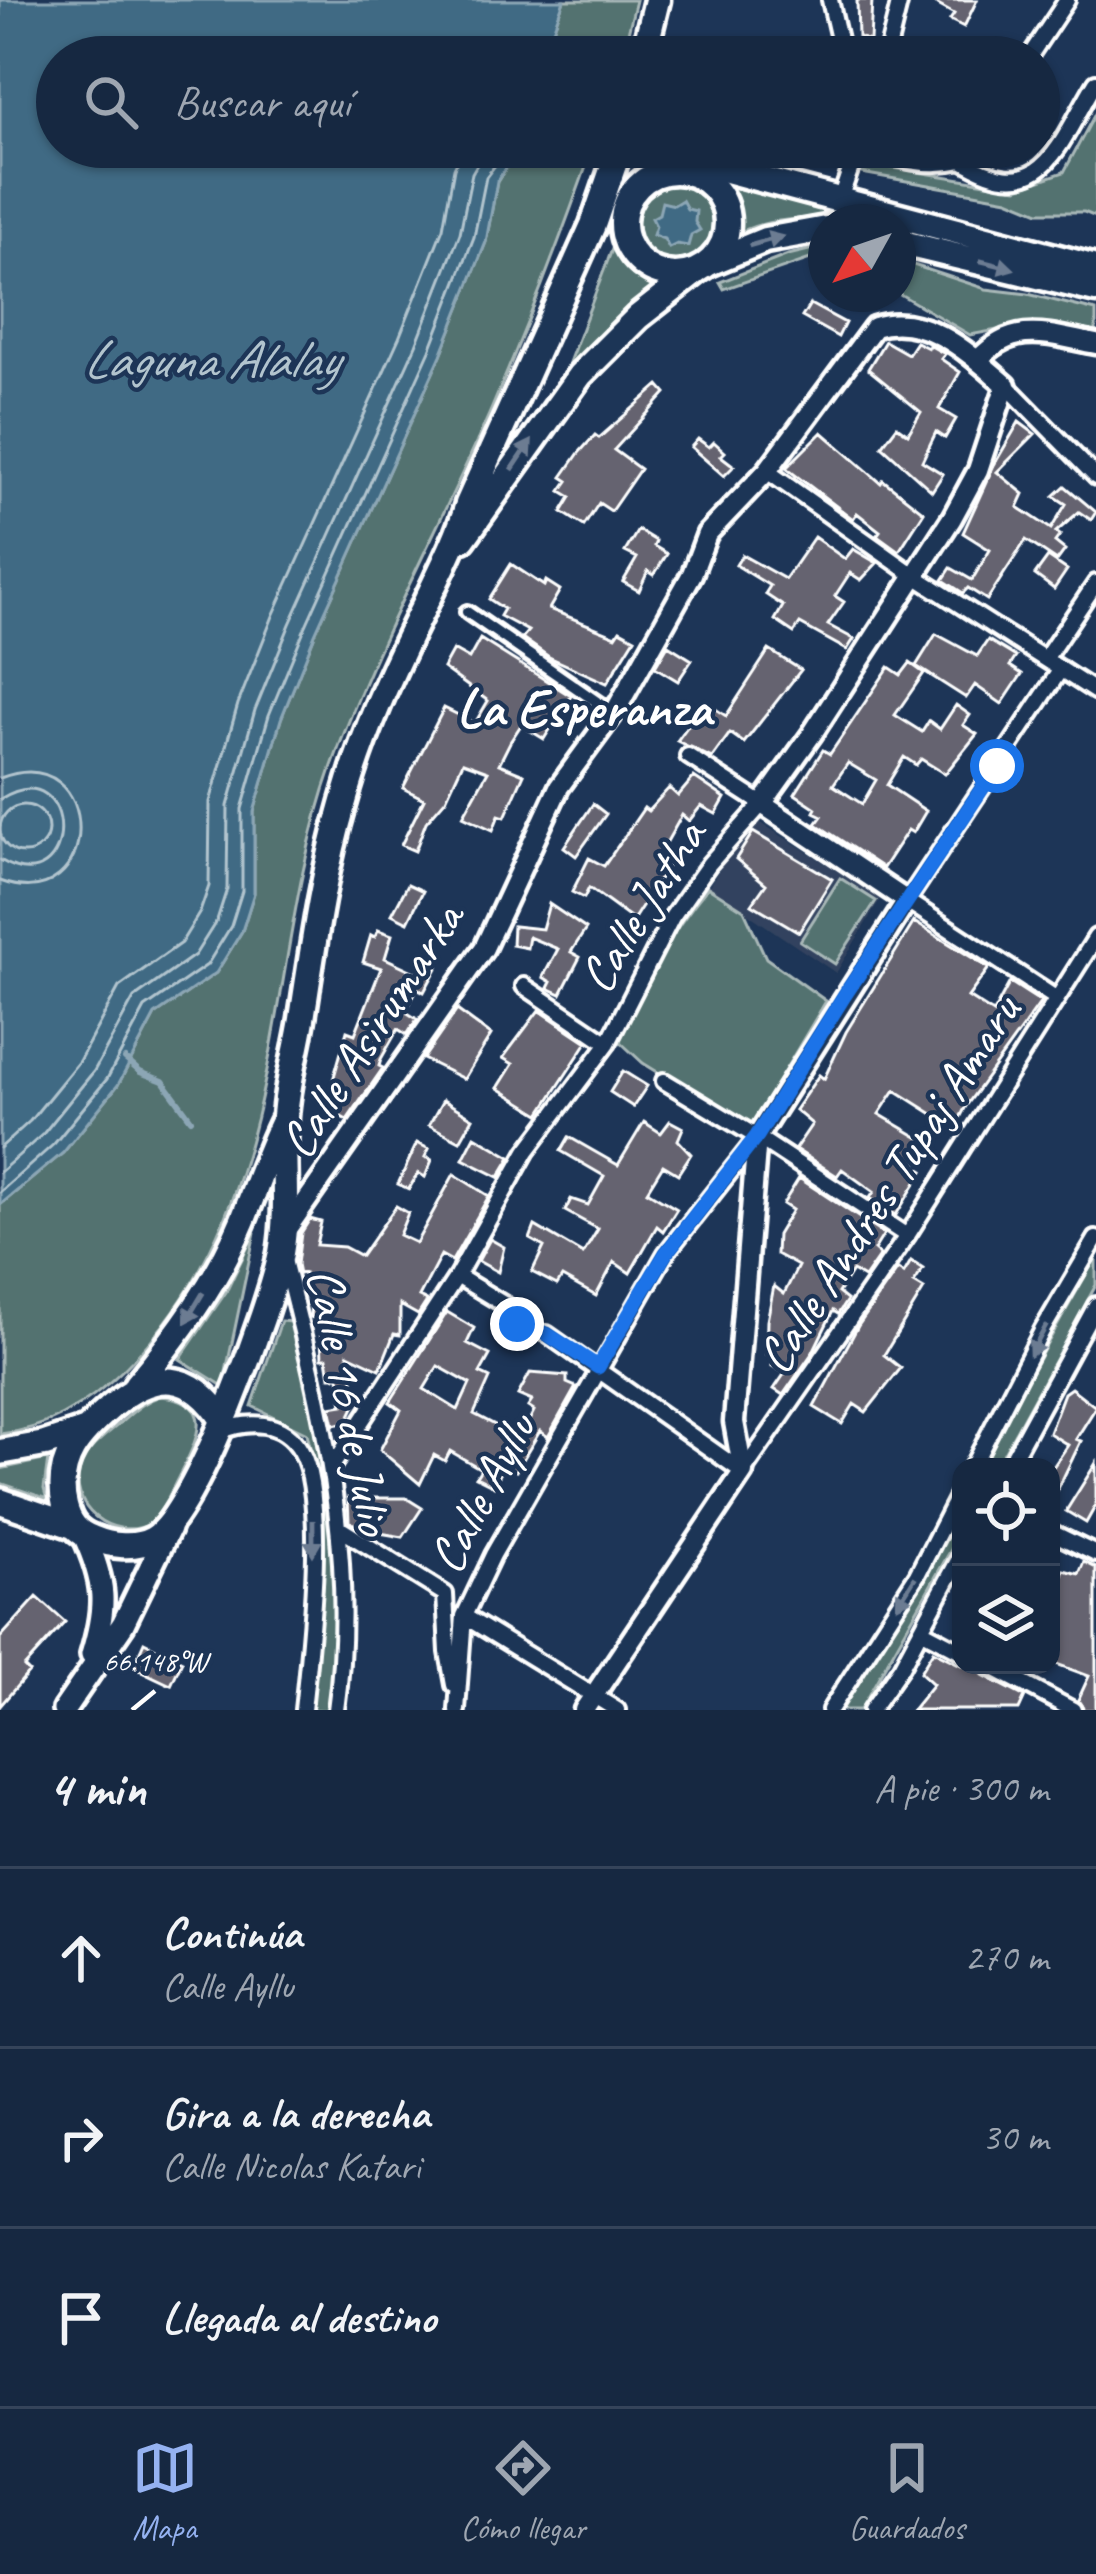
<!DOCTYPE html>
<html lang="es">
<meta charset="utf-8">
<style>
:root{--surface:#162841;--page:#1f3048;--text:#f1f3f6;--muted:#9ea6b1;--line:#35445a;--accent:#95b2f1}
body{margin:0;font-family:Caveat,sans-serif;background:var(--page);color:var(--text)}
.controls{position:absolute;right:36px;bottom:36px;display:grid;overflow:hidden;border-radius:24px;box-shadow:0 3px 9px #0004}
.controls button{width:108px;height:108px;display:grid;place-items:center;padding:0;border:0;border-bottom:3px solid var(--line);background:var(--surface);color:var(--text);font:60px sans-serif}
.compass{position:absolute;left:808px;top:204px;width:108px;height:108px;border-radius:50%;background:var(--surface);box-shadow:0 3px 9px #0004;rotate:230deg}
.stop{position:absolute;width:36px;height:36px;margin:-27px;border:9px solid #1a73e8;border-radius:50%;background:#fff}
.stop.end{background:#1a73e8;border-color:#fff;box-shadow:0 3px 12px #0008}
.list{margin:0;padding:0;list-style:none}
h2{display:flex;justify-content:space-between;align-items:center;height:156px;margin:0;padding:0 48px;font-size:51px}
h2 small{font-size:39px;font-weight:400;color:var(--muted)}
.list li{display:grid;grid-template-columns:78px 1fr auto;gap:36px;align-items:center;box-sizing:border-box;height:180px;padding:0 48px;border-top:3px solid var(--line)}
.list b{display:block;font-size:45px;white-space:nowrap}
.list p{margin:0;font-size:39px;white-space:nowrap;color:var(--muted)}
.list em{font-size:39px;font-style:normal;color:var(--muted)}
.icon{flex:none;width:66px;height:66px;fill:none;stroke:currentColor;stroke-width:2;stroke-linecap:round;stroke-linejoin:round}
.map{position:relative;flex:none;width:1096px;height:1710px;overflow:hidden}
.search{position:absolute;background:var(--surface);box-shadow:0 3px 9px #0004;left:36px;right:36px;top:36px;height:132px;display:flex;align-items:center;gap:30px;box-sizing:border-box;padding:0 42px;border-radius:66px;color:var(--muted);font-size:45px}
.sheet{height:696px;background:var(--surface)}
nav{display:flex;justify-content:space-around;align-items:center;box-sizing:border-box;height:168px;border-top:3px solid var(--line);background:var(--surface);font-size:33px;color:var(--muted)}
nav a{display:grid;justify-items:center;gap:6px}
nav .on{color:var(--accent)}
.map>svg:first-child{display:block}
.built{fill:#33435e}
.green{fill:#537270;stroke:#a9b8b8;stroke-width:3}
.water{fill:#3f6b84;stroke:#8ca6b5;stroke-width:3}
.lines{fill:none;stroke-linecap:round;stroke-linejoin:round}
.shore{stroke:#b2c4ce;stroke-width:3}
.stream{stroke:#8ca6b5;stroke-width:6}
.building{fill:#65646f;stroke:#fff;stroke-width:3;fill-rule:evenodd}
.pedestrian-casing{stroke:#fff;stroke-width:20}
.minor-casing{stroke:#fff;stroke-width:22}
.tertiary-casing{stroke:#fff;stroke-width:27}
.secondary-casing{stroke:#fff;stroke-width:30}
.primary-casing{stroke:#fff;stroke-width:33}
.trunk-casing{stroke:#fff;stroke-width:33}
.pedestrian{stroke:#1d3557;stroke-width:10}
.minor{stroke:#1d3557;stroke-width:14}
.tertiary{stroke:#1d3557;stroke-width:18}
.secondary{stroke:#1d3557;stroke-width:21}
.primary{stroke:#1d3557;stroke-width:24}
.trunk{stroke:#1d3557;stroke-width:24}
.oneway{fill:#6c7c92}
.route{stroke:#1a73e8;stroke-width:15}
.ticks{fill:none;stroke:#fff;stroke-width:4.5}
.labels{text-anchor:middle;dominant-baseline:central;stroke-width:9;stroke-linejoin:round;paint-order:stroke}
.street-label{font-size:51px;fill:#fff;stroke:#1d3557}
.water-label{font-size:54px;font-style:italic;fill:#b2c4ce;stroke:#1d3557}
.neighbourhood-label{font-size:54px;font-weight:bold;fill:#fff;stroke:#1d3557}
.ticks-label{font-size:30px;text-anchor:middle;fill:#fff;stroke:#1d3557;stroke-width:9;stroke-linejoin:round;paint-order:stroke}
</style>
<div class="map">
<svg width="1096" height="1710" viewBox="0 0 1096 1710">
<rect width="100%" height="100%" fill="#1d3557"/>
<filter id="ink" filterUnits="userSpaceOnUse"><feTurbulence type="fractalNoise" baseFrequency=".00833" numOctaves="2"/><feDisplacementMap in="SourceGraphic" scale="24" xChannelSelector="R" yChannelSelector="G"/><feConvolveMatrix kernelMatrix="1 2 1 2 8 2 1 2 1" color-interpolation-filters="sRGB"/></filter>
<g filter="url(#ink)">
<path class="built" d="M753,818L881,898L836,973L708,887Z"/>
<path class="green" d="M564,0H636L622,57H543Z
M1096,112V217L1084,212H1039L1008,199L856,172L861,147H872L875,161L887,167L1017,188L1064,172Z
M534,147H593C562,235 528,324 491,410C439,529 375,644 332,766C276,923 285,1099 210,1250C172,1328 91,1426 0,1434V1205L63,1153L118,1085L155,1015L216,973L242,931L254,893V812L281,719L315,634L441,355L486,242L497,182L512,159Z
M724,180L730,181L873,222C824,221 783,211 736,234L738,213Z
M633 224a42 42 0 1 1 84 0a42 42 0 1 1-84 0Z
M614,244L632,274L661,285L627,312L562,381Z
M826,246V260L810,259L724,289L720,282L788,255Z
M898,260L986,289L1028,294L1096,311V335L1019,326L970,335L898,293Z
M840,878L876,901L835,964L800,941Z
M708,887L744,910L766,958L826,1001L750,1129L643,1063L617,1039C642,983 669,934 708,887Z
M255,1232L223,1386L180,1359L226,1292Z
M1096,1257V1285L996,1467H978Z
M281,1321L291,1322C321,1450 350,1579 328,1710H309C324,1621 329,1522 307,1433L252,1406Z
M160,1396C218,1400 197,1441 180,1474C171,1491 163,1511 150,1524C112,1542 66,1507 81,1465C88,1447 106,1435 120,1423C133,1412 144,1401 160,1396Z
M48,1459L44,1489L47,1499L0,1483V1469Z
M961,1499V1532L860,1710H842L906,1605Z"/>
<path class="water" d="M0,0H564L543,57H57V147H534L512,159L497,181L486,242L441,355L315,634L281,719L254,812V893L242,931L216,973L155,1015L118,1085L63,1153L0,1205Z
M682,200L687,209L696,211L695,222L700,230L691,235L688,246L677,244L669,248L664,239L653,235L656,226L652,218L659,214L662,202L674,205Z"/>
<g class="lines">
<path class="shore" d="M0,778C106,738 105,919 0,881
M0,799C81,749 81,908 0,860
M0 829a24 24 0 1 1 48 0a24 24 0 1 1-48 0Z
M0,1148L30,1121L79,1061L119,987L181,943L200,912L209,886L210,802L238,704L273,616L399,338L443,228L454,168L464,147
M0,1172L43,1134L94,1071L134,998L195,955L217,920L227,889L228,806L255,710L290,624L416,345L460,233L472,173L487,147
M0,1192L54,1144L107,1079L145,1008L207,965L231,926L242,891V809L269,715L304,630L430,350L474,237L486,177L509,147"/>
<path class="stream" d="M125,1059L140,1072L163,1081L191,1119"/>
</g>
<path class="building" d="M857,0H872L870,41L858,37Z
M929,0H977L964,27L950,20L954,14Z
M815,41L819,57H769V50Z
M810,304L845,323L838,337L802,317Z
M885,341L908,354L916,342L928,348L929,345L945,354L941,359L960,372L939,409L956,419L945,438L936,432L922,461L943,474L932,491L882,446L897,426L908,434L921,412L868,369Z
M659,385L666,393L614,450L640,469L611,511L599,503L584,526L562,512L571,497L561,491L568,481L562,477L579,453L595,435L599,438Z
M1019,422L1035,434L997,472L1024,494L1018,507L1051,529L1066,504L1054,496L1065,486L1096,512L1091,520L1079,512L1056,532L1060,535L1055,542L1065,550L1057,561L1026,540L987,600L968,588L963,593L943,580L951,568L972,580L990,550L963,533L994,465Z
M822,432L881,483L883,480L924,512L899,551L877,535L880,531L857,513L853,519L786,468Z
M698,439L709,447L714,442L725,452L721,456L734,466L724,476L691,447Z
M638,530L656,541L654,546L667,554L654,575L648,571L639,591L623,582L637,558L625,552Z
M814,537L845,559L853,549L877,563L861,580L850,573L835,596L844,602L828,625L854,639L847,650L800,624L794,633L775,620L783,606L765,594L770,586L736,565L742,555L785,579Z
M1048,557L1067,570L1054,589L1035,575Z
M511,564L544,586L546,581L560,590L549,609L616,636L620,630L635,638L607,683L549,657L522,638L528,631L500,616L504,609L489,599Z
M936,634L977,656L988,640L1016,657L1010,666L1022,674L1002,704L975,685L966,698L916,666Z
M480,639L571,696L544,739L521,725L510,742L499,764L524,774L505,817L499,815L493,830L463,816L488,771L463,762L446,799L426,822L415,851L401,845L424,799L403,788L444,708L475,723L488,701L443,668L453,650L469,659Z
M668,645L692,660L678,681L655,667Z
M769,650L801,670L744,743L730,733L712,758L677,741L705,702L726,716Z
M910,663L924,673L895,715L922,732L929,721L940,729L956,705L970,715L963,725L977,734L945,774L921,759L916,765L904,757L887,785L926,811L913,833L908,830L883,868L816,824L822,816L814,812L816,808L795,794L823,750L830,754L889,667L901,675ZM848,763L876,780L862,804L833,785Z
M694,777L725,798L716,814L701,806L689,821L682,815L656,861L667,867L633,920L589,888L584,898L572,892L589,858L604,866L644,808L648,811L669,788L678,796Z
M593,804L606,814L576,856L564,847Z
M753,832L832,879L799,932L752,904L766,884L736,859Z
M408,884L423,891L408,922L392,914Z
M549,904L586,929L571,952L580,957L561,994L548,988L551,982L543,977L558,949L529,937L527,948L512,945L513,926L542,929Z
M914,922L989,968L968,997L993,1013L1010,982L1041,1002L966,1106L955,1128L895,1090L879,1114L928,1143L915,1166L923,1171L896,1215L870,1198L874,1192L842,1169L837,1176L795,1149L812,1124L795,1110L819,1075L824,1079L846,1032Z
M378,930L392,935L385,958L417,973L426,959L438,966L424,992L417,988L406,1012L417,1019L407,1035L398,1029L381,1059L379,1066L383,1068L347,1120L325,1108L347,1031L355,1034L381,968L363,962L371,935L375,937Z
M457,1010L491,1035L464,1079L423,1059Z
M539,1010L587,1042L540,1114L498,1088L513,1064L503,1058Z
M623,1071L647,1086L633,1107L610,1092Z
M443,1100L473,1118L460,1141L429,1125Z
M670,1121L683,1128L678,1140L691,1154L678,1174L663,1165L647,1191L677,1209L663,1231L657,1226L630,1273L614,1262L596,1296L562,1277L557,1285L532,1272L544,1247L530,1239L535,1226L583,1254L598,1229L565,1211L571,1199L588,1205L604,1176L561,1151L569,1137L618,1165L644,1122L661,1133Z
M475,1136L511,1157L499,1177L463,1159Z
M417,1143L429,1149L425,1157L432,1160L425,1177L418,1173L409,1189L398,1184Z
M454,1174L489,1196L452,1261L441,1255L419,1297L427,1301L418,1315L400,1305V1335L394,1334L380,1369L348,1354L357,1401L347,1422L334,1425L330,1407L343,1405L339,1377H330L327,1358H322L320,1320L310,1317L312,1293L304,1292V1273L299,1274L297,1264L301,1233L310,1219L321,1222L316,1245L344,1247L361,1256L396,1206L408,1213L399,1235L416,1243Z
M799,1178L884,1234L874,1250L880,1255L864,1278L852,1271L838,1293L847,1300L838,1314L833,1311L813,1352L783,1395L774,1389L785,1373L772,1366L774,1354H766L767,1321L774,1286L784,1294L798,1266L776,1254L777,1235L792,1210L783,1204Z
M490,1239L504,1247L498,1272L478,1261Z
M911,1261L923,1269L914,1283L924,1289L884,1355L901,1368L866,1412L854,1404L842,1424L814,1407L858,1326L898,1269L904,1273Z
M447,1312L474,1328L467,1343L490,1355L480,1373L490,1378L474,1414L520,1438L534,1411L528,1407L532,1401L518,1395L530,1373L567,1376V1383L576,1387L548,1437L540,1431L516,1471L506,1466L509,1456L494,1486L476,1477L481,1469L450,1451L445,1461L434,1455L420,1484L380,1450L401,1410L390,1402ZM438,1366L470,1384L458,1410L424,1389Z
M1071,1388L1096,1407L1076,1439L1081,1441L1051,1503V1470L1068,1445L1049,1433L1064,1393Z
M1096,1463V1505L1086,1523L1066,1511Z
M348,1498H406L422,1508L403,1537L363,1530L349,1521Z
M1084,1562L1096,1568V1710H1084L1078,1700L1089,1676L1051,1662L1059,1630L1051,1626V1606L1064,1570L1079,1574Z
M37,1597L65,1622L24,1667L29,1672L0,1706V1638Z
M144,1642L182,1661L171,1685L133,1667Z
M933,1651L961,1665H977L983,1675L1025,1697L1019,1710H912L933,1684L920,1672Z"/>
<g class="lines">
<defs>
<path id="pedestrian" d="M467,612L613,713
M510,1308L517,1324L547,1334"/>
<path id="minor" d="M830,0L843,57
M886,57L900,0
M1029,57L1067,0
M881,147L883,153C908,163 936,166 962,160C1044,211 1059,142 1096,82
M839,202L858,147
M1006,385L1096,477
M767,471L915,576L1096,692
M1045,659L1096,583
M524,986L608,1043
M1057,999L907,901L1061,669
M664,1081L757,1137L907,1236
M284,1260C322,1408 358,1556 336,1710
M457,1276L510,1308
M547,1334L743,1472L907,1236L1096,937
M219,1432C247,1420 283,1419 301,1451C328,1499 309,1653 303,1710
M333,1465L457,1276L527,1151L608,1043L672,917L709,864L762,804L688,756
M972,1467L1043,1329L1096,1239
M1008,1467L1096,1305
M339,1528L445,1594L448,1652L454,1685
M1051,1532L1096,1554
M464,1616L617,1710
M921,1630L961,1651
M988,1665L1073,1710
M457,1710L464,1616L493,1555L666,1253L756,1139
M830,1710L917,1575L961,1489
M871,1710L901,1667L961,1555"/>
<path id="tertiary" d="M978,360C1015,320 1048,335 1096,344
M282,1236L484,948L559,787L617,708L692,574L707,534L767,471L874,327C925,311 969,353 1006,385L978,470L952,518L812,734L762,804L907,901L757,1137L734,1422L743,1472L584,1710"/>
<path id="secondary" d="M84,1535C106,1584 107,1605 92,1655
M64,1710L123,1624L169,1529"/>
<path id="primary" d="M673,171L696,162L1096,268
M898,242L1096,290
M709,263L765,240L826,229"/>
<path id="trunk" d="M643,57L657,0
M673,147L696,162L703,174
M623 223a52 52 0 1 1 104 0a52 52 0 1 1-104 0Z
M463,539L580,375L638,317L698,270
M136,1385C177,1336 217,1282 242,1222C256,1188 267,1153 284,1119
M223,1420C191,1370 154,1370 112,1406C80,1434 54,1460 65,1506C69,1522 76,1532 92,1538C111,1546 135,1549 153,1539C195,1516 271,1305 281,1253C289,1208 282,1162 285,1117C287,1084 297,1051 302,1019C313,947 323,874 343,805C362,735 393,668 425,604C441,570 457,540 468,504L593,225L620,147
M0,1452L45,1444L84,1431
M0,1501L73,1526"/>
</defs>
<use href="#pedestrian" class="pedestrian-casing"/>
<use href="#minor" class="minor-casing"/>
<use href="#tertiary" class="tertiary-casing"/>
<use href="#secondary" class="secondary-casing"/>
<use href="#primary" class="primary-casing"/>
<use href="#trunk" class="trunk-casing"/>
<use href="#pedestrian" class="pedestrian"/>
<use href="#minor" class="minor"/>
<use href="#tertiary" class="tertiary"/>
<use href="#secondary" class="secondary"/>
<use href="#primary" class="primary"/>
<use href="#trunk" class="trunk"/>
</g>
<defs><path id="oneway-solid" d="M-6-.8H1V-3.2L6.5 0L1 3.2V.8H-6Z" transform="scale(3)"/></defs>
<g class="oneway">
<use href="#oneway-solid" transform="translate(766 241) rotate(-16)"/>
<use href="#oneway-solid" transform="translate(997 265) rotate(14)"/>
<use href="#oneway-solid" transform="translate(522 455) rotate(-56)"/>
<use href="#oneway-solid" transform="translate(194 1308) rotate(121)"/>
<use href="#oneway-solid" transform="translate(1038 1341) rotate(118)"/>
<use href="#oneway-solid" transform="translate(313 1538) rotate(90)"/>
<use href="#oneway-solid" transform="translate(906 1592) rotate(122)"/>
</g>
</g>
<g class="lines" filter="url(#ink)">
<path class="route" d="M517,1324L547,1334L598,1367L666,1253L757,1136L844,996L997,766"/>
</g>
<path class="ticks" d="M132,1710L155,1691"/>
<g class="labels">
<g class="street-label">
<text transform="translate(642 906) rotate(-58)">Calle Jatha</text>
<text transform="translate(371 1030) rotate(-57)">Calle Asirumarka</text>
<text transform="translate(888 1184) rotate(-57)">Calle Andres Tupaj Amaru</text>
<text transform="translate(350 1401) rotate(79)">Calle 16 de Julio</text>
<text transform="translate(482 1493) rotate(-62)">Calle Ayllu</text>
</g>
<g class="water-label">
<text x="210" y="359">Laguna Alalay</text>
</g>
<g class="neighbourhood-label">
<text x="584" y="708">La Esperanza</text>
</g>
</g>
<g class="ticks-label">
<text x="155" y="1671">66.148°W</text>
</g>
</svg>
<div class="controls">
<button><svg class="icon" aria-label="locate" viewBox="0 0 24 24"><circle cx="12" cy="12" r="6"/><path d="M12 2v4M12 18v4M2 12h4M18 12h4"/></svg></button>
<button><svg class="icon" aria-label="layers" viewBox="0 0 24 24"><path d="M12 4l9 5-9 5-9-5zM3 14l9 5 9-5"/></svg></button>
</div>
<svg class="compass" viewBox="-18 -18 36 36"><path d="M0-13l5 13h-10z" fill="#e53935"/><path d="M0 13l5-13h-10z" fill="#9ea6b1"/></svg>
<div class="stop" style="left:997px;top:766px"></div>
<div class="stop end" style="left:517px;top:1324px"></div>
<div class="search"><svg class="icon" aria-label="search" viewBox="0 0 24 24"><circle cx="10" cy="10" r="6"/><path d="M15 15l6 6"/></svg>Buscar aquí</div>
</div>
<section class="sheet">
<h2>4 min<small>A pie · 300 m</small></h2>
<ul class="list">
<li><svg class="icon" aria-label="ahead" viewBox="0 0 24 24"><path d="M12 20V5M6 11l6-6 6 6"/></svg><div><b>Continúa</b><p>Calle Ayllu</p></div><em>270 m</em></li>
<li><svg class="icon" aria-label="right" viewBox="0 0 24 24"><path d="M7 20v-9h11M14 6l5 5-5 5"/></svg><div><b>Gira a la derecha</b><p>Calle Nicolas Katari</p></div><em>30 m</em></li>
<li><svg class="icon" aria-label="arrive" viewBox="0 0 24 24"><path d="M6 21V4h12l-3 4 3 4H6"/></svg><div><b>Llegada al destino</b></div></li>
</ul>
</section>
<nav>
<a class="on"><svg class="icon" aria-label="map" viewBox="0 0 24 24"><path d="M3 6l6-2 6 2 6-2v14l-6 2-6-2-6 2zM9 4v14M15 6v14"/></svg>Mapa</a>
<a><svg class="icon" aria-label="directions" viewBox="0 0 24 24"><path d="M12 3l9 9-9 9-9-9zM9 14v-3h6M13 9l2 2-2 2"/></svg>Cómo llegar</a>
<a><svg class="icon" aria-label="saved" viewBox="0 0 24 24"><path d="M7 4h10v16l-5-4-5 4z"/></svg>Guardados</a>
</nav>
